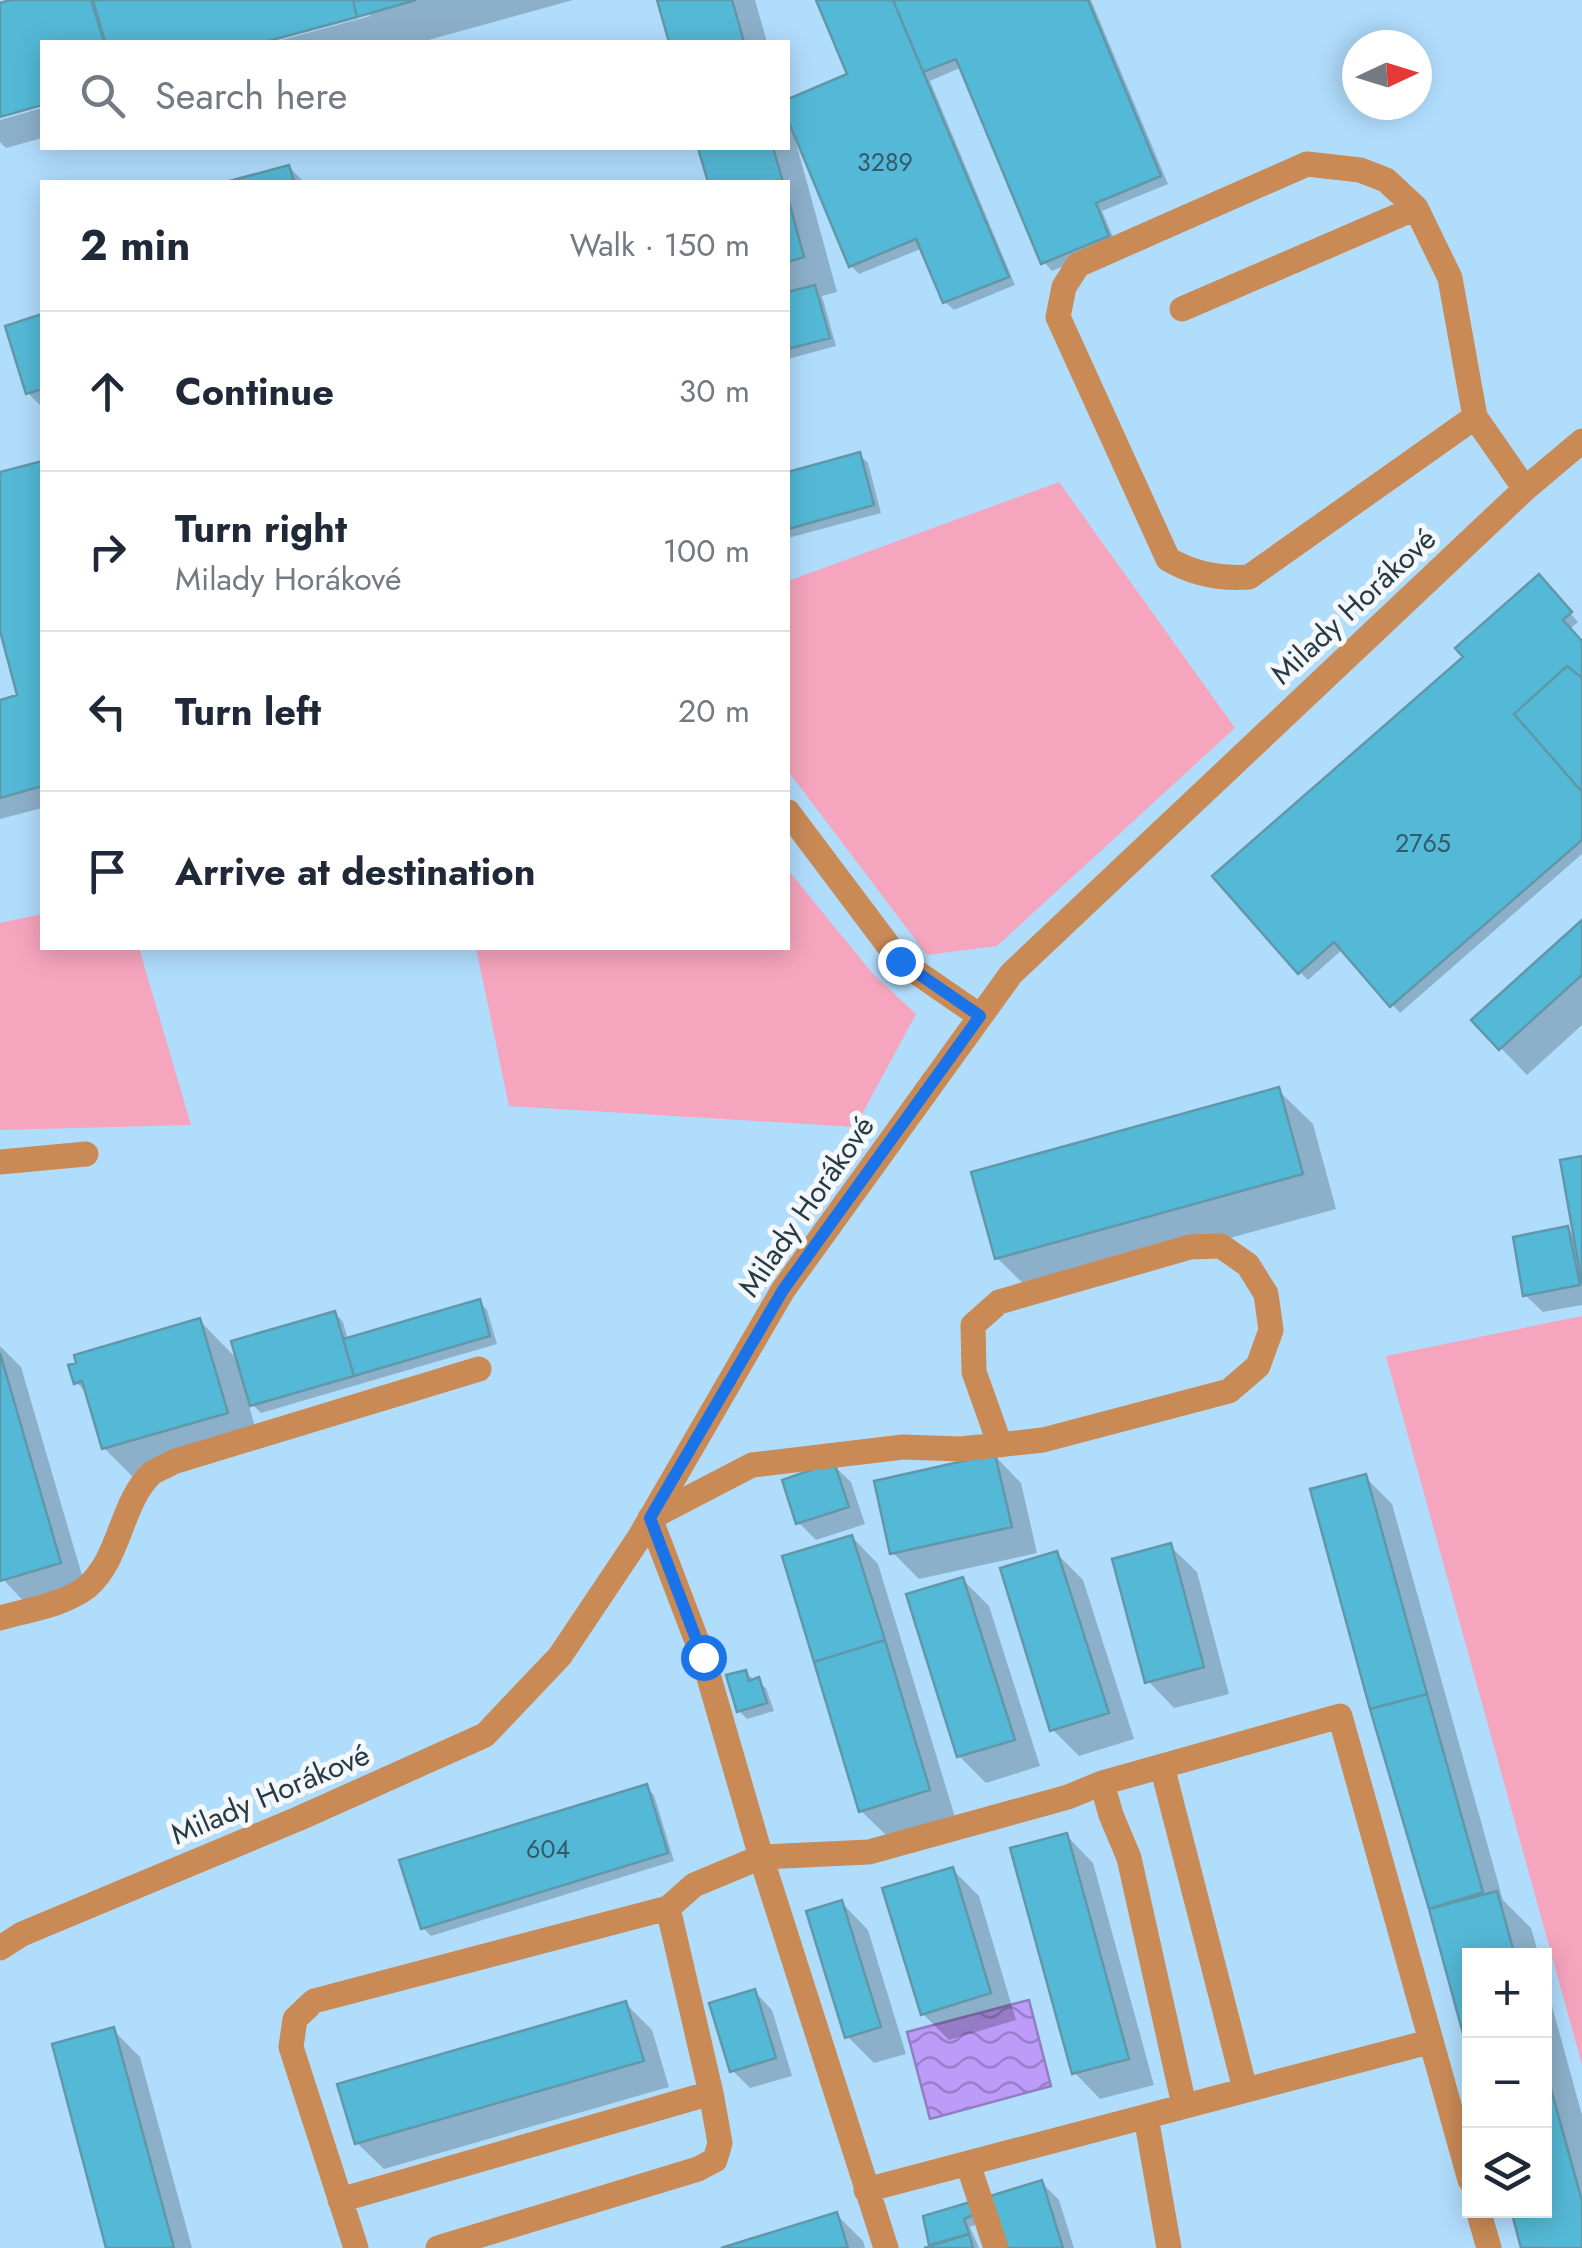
<!DOCTYPE html>
<meta charset="utf-8">
<style>
:root{--surface:#fff;--page:#f6f6f7;--text:#1f2937;--muted:#747a83;--line:#e0e1e3}
body{margin:0;font-family:Jost,sans-serif;background:var(--page);color:var(--text)}
.controls{position:absolute;right:30px;bottom:30px;display:grid;overflow:hidden;border-radius:0px;box-shadow:0 5px 25px #0003}
.controls button{width:90px;height:90px;display:grid;place-items:center;padding:0;border:0;border-bottom:2px solid var(--line);background:var(--surface);color:var(--text);font:50px sans-serif}
.compass{position:absolute;left:1342px;top:30px;width:90px;height:90px;border-radius:50%;background:var(--surface);box-shadow:0 5px 25px #0003;rotate:86deg}
.stop{position:absolute;width:30px;height:30px;margin:-22px;border:8px solid #1a73e8;border-radius:50%;background:#fff}
.stop.end{background:#1a73e8;border-color:#fff;box-shadow:0 2px 10px #0008}
.list{margin:0;padding:0;list-style:none}
h2{display:flex;justify-content:space-between;align-items:center;height:130px;margin:0;padding:0 40px;font-size:42px}
h2 small{font-size:32px;font-weight:400;color:var(--muted)}
.list li{display:grid;grid-template-columns:65px 1fr auto;gap:30px;align-items:center;box-sizing:border-box;height:160px;padding:0 40px;border-top:2px solid var(--line)}
.list b{display:block;font-size:38px;white-space:nowrap}
.list p{margin:0;font-size:32px;white-space:nowrap;color:var(--muted)}
.list em{font-size:32px;font-style:normal;color:var(--muted)}
.icon{flex:none;width:55px;height:55px;fill:none;stroke:currentColor;stroke-width:2;stroke-linecap:round;stroke-linejoin:round}
.map{position:relative;flex:none;width:1582px;height:2248px;overflow:hidden}
.search{position:absolute;background:var(--surface);box-shadow:0 5px 25px #0003;left:40px;top:40px;width:750px;height:110px;display:flex;align-items:center;gap:25px;box-sizing:border-box;padding:0 35px;border-radius:0px;color:var(--muted);font-size:38px}
.panel{position:absolute;background:var(--surface);box-shadow:0 5px 25px #0003;left:40px;top:180px;width:750px;height:770px;border-radius:0px}
.map>svg:first-child{display:block}
.grass{fill:#f6a5be}
.water{fill:url(#water-waves);stroke:#907ec3;stroke-width:2.5}
.shadow{fill:#0003}
.building{fill:#54b9d6;stroke:#6198a9;stroke-width:2.5}
.lines{fill:none;stroke-linecap:round;stroke-linejoin:round}
.minor{stroke:#c98a56;stroke-width:25}
.route{stroke:#1a73e8;stroke-width:12}
.labels{text-anchor:middle;dominant-baseline:central;stroke-width:10;stroke-linejoin:round;paint-order:stroke}
.number-label{font-size:25px;fill:#335a6a}
.street-label{font-size:30px;fill:#283a46;stroke:#f4f8fb}
</style>
<div class="map">
<svg width="1582" height="2248" viewBox="0 0 1582 2248">
<defs>
<pattern id="water-waves" width="16" height="10" patternUnits="userSpaceOnUse" patternTransform="scale(2.5)"><rect width="16" height="10" fill="#bc9bf9"/><path d="M0 5q4-4 8 0t8 0" fill="none" stroke="#997fcb"/></pattern>
</defs>
<rect width="100%" height="100%" fill="#b1ddfd"/>
<path class="grass" d="M1059,482L1235,728L997,946L927,955L788,771V581Z
M788,870L873,974L916,1014L855,1127L509,1106L476,948H788Z
M42,914V948H139L191,1125L0,1130V923Z
M1582,1316V2065L1386,1356Z"/>
<path class="water" d="M1029,2000L1051,2086L930,2119L907,2032Z"/>
<path class="shadow" d="M23,0H573L421,42H274L370,16L368,11L255,42H42V102L0,114V7Z
M660,0H755L767,42H671Z
M819,0H1091L1168,184L1102,211L1116,244L1052,271L1044,262L962,67L930,81L1015,285L954,310L945,302L923,248L859,274L851,266L798,138L795,139L837,292L822,296L836,346L788,359V182H711L701,148H788V102L850,76Z
M42,108V138L6,148L0,142V120Z
M289,167L304,182H235Z
M42,317V407L28,393L8,327Z
M860,455L868,463L881,513L788,538V474Z
M42,463V808L0,819V702L20,697L0,621V474Z
M1547,586L1578,622L1569,630L1582,644V854L1400,1013L1343,949L1308,980L1300,972Z
M1582,923V1025L1527,1075L1474,1020Z
M1278,1090L1313,1124L1336,1209L1032,1292L997,1258Z
M1582,1159V1305L1543,1312L1525,1295L1567,1228L1576,1238Z
M479,1302L487,1310L497,1344L261,1413L247,1399L261,1447L139,1483L104,1448L89,1395L76,1382L200,1321L240,1362L335,1313L343,1322L348,1340Z
M0,1346L21,1367L86,1589L28,1606L0,1576Z
M995,1456L1021,1483L1037,1553L919,1579L893,1553Z
M833,1465L851,1482L865,1524L816,1540L799,1523Z
M1365,1477L1392,1504L1503,1900L1531,1928L1539,1956H1470L1431,1909L1313,1490Z
M852,1537L878,1564L955,1817L888,1837L861,1811Z
M1170,1546L1197,1572L1229,1694L1174,1708L1148,1681Z
M1057,1554L1083,1580L1134,1739L1079,1756L1052,1729Z
M963,1580L989,1606L1040,1766L986,1783L959,1756Z
M745,1673L766,1688L774,1711L747,1719L739,1711Z
M646,1787L654,1795L674,1861L431,1936L423,1928Z
M1067,1836L1093,1863L1154,2085L1100,2099L1074,2072Z
M952,1869L979,1896L1016,2020L949,2040L923,2014Z
M842,1903L868,1930L906,2054L874,2063L847,2036Z
M1544,1977L1582,2115V2248H1524L1544,2210Z
M755,1992L772,2010L792,2076L750,2088L733,2071Z
M626,2004L652,2030L669,2087L384,2169L357,2143Z
M113,2030L140,2057L192,2248H109Z
M1042,2183L1059,2200L1074,2248H1008Z
M970,2205L980,2223L970,2227L979,2248H933L931,2244Z
M837,2215L863,2241L865,2248H729Z"/>
<path class="building" d="M10,0H91L104,42H42V105L0,117V3Z
M93,0H353L357,17L265,42H105Z
M353,0H416L357,17Z
M657,0H732L744,42H669Z
M816,0H893L1009,277L943,303L916,239L849,267L788,120V99L847,74Z
M893,0H1088L1161,176L1096,203L1109,236L1041,264L956,59L923,72Z
M698,148H773L783,182H708Z
M289,165L294,182H226Z
M788,198L804,257L788,262Z
M815,285L830,338L788,349V292Z
M42,314V389L26,394L5,326Z
M860,452L874,505L788,529V472Z
M42,461V786L0,798V700L17,695L0,631V472Z
M1539,574L1572,612L1563,620L1582,641V678L1567,666L1514,714L1582,792V840L1390,1007L1334,942L1298,974L1212,876L1463,657L1455,648Z
M1567,666L1582,678V792L1514,714Z
M1582,920V975L1499,1050L1471,1020Z
M1279,1087L1303,1174L995,1259L971,1172Z
M1582,1156V1284L1560,1160Z
M1568,1226L1580,1285L1523,1296L1513,1237Z
M480,1299L490,1336L354,1376L343,1339Z
M335,1311L354,1376L250,1406L231,1341Z
M200,1318L228,1413L102,1449L82,1381L74,1384L68,1365L76,1363L74,1355Z
M0,1353L61,1563L0,1581Z
M995,1454L1012,1527L890,1554L874,1481Z
M834,1462L849,1507L796,1524L782,1480Z
M1366,1474L1427,1694L1370,1709L1310,1489Z
M852,1535L885,1640L814,1662L782,1556Z
M1171,1543L1204,1667L1145,1683L1112,1559Z
M1057,1551L1109,1713L1050,1731L1000,1568Z
M963,1577L1015,1740L957,1757L906,1594Z
M885,1640L930,1790L859,1812L814,1662Z
M746,1670L749,1681L759,1677L767,1703L737,1712L726,1675Z
M1427,1694L1483,1892L1429,1909L1370,1709Z
M647,1784L668,1853L421,1929L399,1860Z
M1067,1833L1129,2059L1072,2074L1010,1848Z
M953,1867L991,1993L921,2015L882,1888Z
M1497,1891L1515,1956H1470V2059L1429,1909Z
M842,1900L881,2027L845,2038L806,1911Z
M755,1989L776,2058L730,2072L709,2003Z
M626,2001L644,2061L355,2144L337,2084Z
M114,2027L174,2248H106L52,2044Z
M1544,2064L1582,2201V2248H1521L1511,2210H1544Z
M1042,2180L1063,2248H1005L990,2196Z
M970,2202L973,2215L964,2219L969,2234L929,2245L923,2216Z
M837,2212L848,2248H721Z
M969,2234L973,2248H924Z"/>
<g class="lines">
<path class="minor" d="M1182,309L1416,208
M1475,417L1249,577C1220,579 1193,574 1168,559L1058,317L1064,287L1078,265L1307,164L1360,170L1386,180L1416,208L1450,278L1475,417L1525,489
M788,812L900,961L980,1016
M0,1162L86,1154
M650,1518L752,1465L903,1447L961,1449L1043,1440L1229,1391L1258,1366L1271,1330L1266,1294L1248,1265L1221,1246L1190,1247L999,1302L973,1325L974,1372L1000,1445
M0,1618C28,1610 64,1605 87,1587C121,1558 120,1503 152,1473C158,1469 167,1466 173,1462L479,1369
M1162,1766L1245,2089
M1102,1783L1340,1716L1470,2180
M0,1948L22,1934L300,1818L485,1735L560,1656L639,1538L783,1290L1011,974L1525,489L1582,441
M1146,2117L1169,2248
M968,2164L996,2248
M866,2190L1429,2042
M340,2200L711,2093
M1478,2210L1489,2248
M356,2248L291,2047L295,2019L314,2001L668,1908L694,1885L761,1857L703,1657L650,1518
M438,2248L698,2169L715,2160L720,2143L711,2093L668,1908
M886,2248L761,1857L869,1852L1068,1797L1102,1783L1111,1815L1129,1858L1184,2105"/>
</g>
<g class="lines">
<path class="route" d="M703,1657L650,1518L783,1290L980,1016L900,961"/>
</g>
<g class="labels">
<g class="number-label">
<text x="885" y="162">3289</text>
<text x="1423" y="843">2765</text>
<text x="548" y="1849">604</text>
</g>
<g class="street-label">
<text transform="translate(1353 606) rotate(-43)">Milady Horákové</text>
<text transform="translate(806 1206) rotate(-55)">Milady Horákové</text>
<text transform="translate(270 1794) rotate(-23)">Milady Horákové</text>
</g>
</g>
</svg>
<div class="controls">
<button>+</button>
<button>−</button>
<button><svg class="icon" aria-label="layers" viewBox="0 0 24 24"><path d="M12 4l9 5-9 5-9-5zM3 14l9 5 9-5"/></svg></button>
</div>
<svg class="compass" viewBox="-18 -18 36 36"><path d="M0-13l5 13h-10z" fill="#e53935"/><path d="M0 13l5-13h-10z" fill="#747a83"/></svg>
<div class="stop" style="left:703px;top:1657px"></div>
<div class="stop end" style="left:900px;top:961px"></div>
<div class="search"><svg class="icon" aria-label="search" viewBox="0 0 24 24"><circle cx="10" cy="10" r="6"/><path d="M15 15l6 6"/></svg>Search here</div>
<section class="panel">
<h2>2 min<small>Walk · 150 m</small></h2>
<ul class="list">
<li><svg class="icon" aria-label="ahead" viewBox="0 0 24 24"><path d="M12 20V5M6 11l6-6 6 6"/></svg><div><b>Continue</b></div><em>30 m</em></li>
<li><svg class="icon" aria-label="right" viewBox="0 0 24 24"><path d="M7 20v-9h11M14 6l5 5-5 5"/></svg><div><b>Turn right</b><p>Milady Horákové</p></div><em>100 m</em></li>
<li><svg class="icon" aria-label="left" viewBox="0 0 24 24"><path d="M17 20v-9H6M10 6l-5 5 5 5"/></svg><div><b>Turn left</b></div><em>20 m</em></li>
<li><svg class="icon" aria-label="arrive" viewBox="0 0 24 24"><path d="M6 21V4h12l-3 4 3 4H6"/></svg><div><b>Arrive at destination</b></div></li>
</ul>
</section>
</div>
